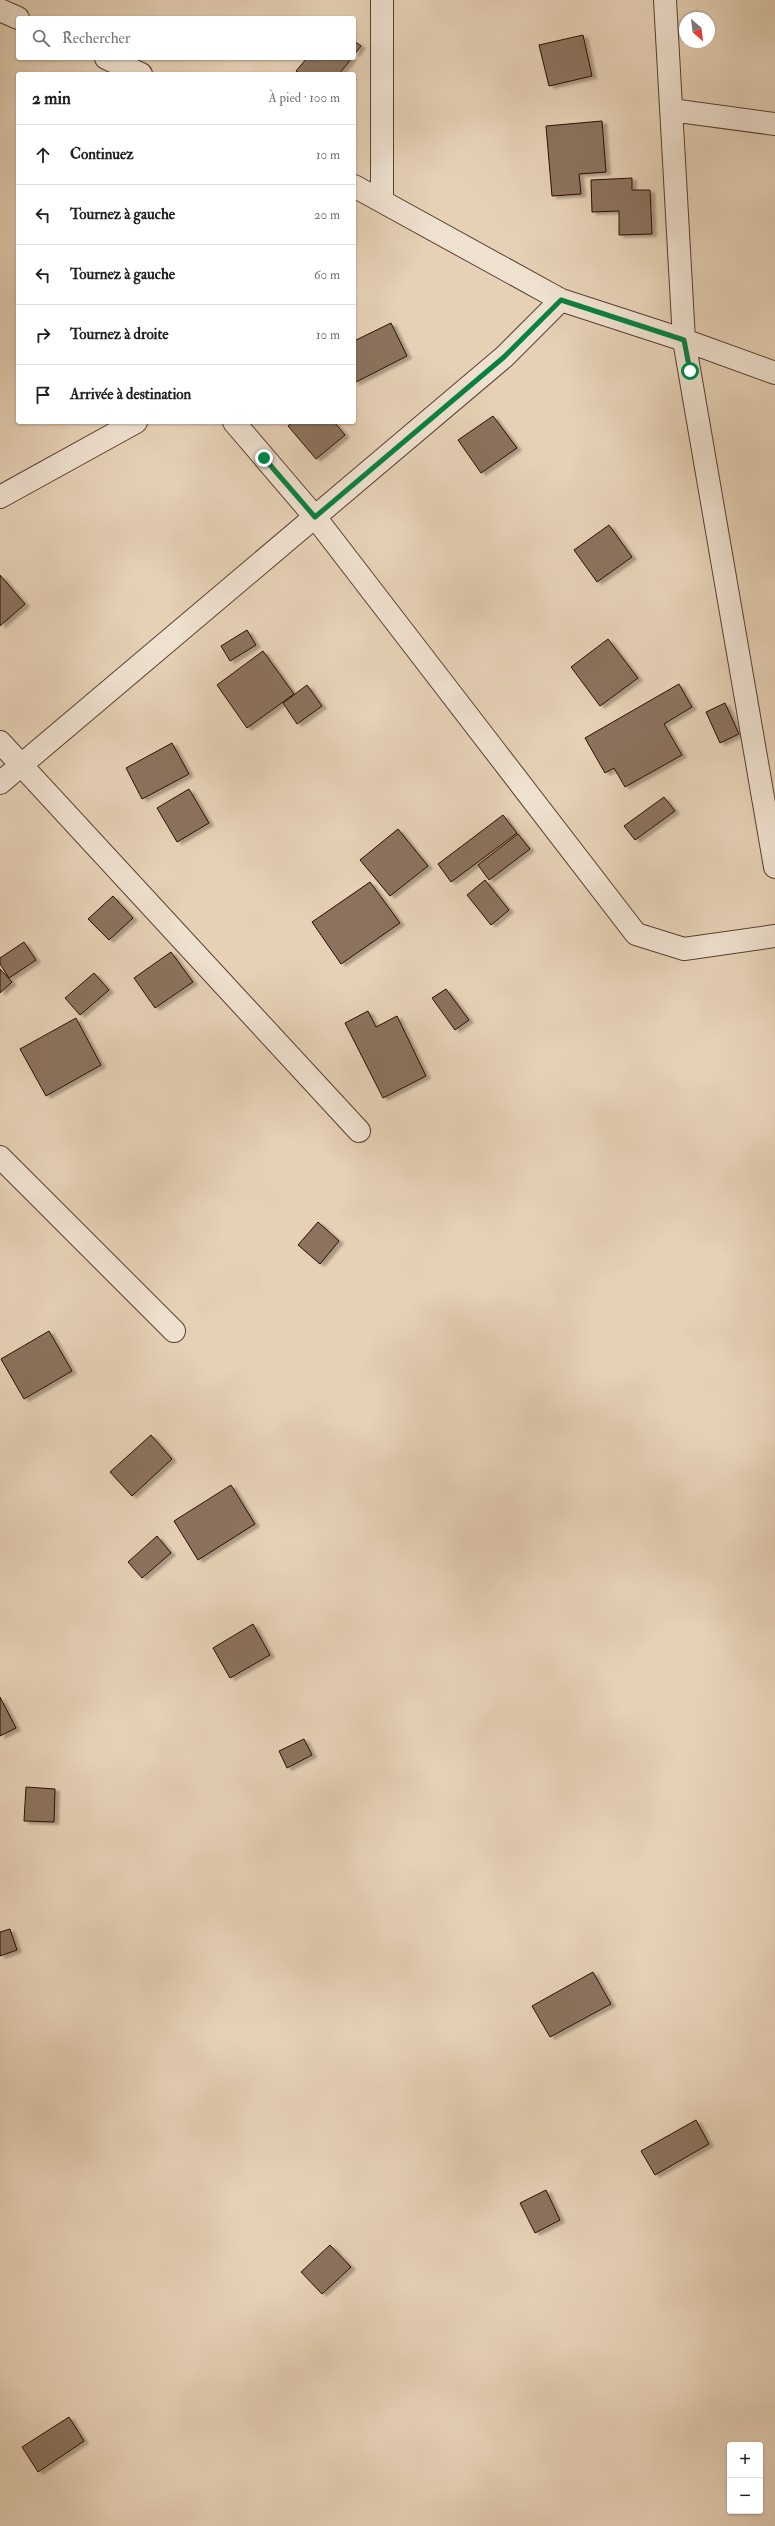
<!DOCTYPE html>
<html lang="fr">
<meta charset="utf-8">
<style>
:root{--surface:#fff;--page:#f2f2f2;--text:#202124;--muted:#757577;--line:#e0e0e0}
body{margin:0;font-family:"IM FELL Double Pica",serif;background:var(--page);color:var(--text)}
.controls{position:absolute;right:12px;bottom:12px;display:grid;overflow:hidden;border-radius:4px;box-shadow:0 1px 3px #0004}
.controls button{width:36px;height:36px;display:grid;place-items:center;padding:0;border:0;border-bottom:1px solid var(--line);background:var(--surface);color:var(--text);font:20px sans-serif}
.compass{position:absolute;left:679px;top:12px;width:36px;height:36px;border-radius:50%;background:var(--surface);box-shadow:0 1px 3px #0004;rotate:152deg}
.stop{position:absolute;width:12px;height:12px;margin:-9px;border:3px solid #0b8043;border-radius:50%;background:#fff}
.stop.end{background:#0b8043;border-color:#fff;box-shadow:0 1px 4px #0008}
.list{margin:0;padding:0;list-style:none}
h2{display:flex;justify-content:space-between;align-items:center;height:52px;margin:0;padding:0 16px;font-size:17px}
h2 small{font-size:13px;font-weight:400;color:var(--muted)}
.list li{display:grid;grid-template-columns:26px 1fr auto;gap:12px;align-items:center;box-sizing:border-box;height:60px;padding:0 16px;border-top:1px solid var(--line)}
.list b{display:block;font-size:15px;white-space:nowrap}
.list em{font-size:13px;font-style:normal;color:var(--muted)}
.icon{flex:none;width:22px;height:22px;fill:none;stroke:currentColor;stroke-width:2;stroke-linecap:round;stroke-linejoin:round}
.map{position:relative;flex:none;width:775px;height:2526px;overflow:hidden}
.search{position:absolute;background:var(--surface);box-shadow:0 1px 3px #0004;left:16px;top:16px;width:340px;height:44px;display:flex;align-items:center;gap:10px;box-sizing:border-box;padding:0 14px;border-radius:4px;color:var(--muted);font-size:15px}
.panel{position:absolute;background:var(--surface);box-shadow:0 1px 3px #0004;left:16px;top:72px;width:340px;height:352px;border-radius:4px}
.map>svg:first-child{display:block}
.building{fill:#8c735f;stroke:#2a0e00;filter:url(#shadow)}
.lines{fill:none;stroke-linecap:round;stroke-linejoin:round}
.street-casing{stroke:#593f2e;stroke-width:24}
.street{stroke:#efe1d0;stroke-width:22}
.route{stroke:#0b8043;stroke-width:5}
</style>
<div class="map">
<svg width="775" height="2526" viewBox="0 0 775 2526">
<defs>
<filter id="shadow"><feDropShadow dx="4.5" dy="2.5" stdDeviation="1" flood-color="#0004"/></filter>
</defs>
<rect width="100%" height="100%" fill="#e6d1b6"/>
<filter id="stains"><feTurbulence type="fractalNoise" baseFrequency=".005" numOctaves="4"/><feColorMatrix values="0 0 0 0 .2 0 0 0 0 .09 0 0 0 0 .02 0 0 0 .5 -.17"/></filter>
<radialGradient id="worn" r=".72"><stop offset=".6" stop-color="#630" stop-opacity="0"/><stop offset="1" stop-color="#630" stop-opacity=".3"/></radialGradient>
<path class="building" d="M583,35L592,76L549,86L539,45Z
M354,41L361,46L354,55Z
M307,58H352L339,74H300L296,71Z
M602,121L606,172L579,174L581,194L552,196L546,126Z
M632,178V190H650L652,234L619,235V211L592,212L591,180Z
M391,323L407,356L354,383V341Z
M493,416L517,448L481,473L458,440Z
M293,422H334L345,435L316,459L288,426Z
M609,525L632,557L597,582L574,550Z
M0,575L25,604L0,626Z
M247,630L256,645L230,661L221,646Z
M608,639L638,678L600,706L571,667Z
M263,651L294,694L247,728L217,685Z
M679,684L692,707L664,724L682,755L625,787L614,768L605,773L585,738Z
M307,685L322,706L297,724L283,703Z
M725,703L739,734L720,743L706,712Z
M172,743L189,774L142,799L126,768Z
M189,789L209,823L177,842L157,808Z
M664,797L675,811L635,840L624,826Z
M503,815L517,833L451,882L438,864Z
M398,829L428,866L390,896L360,860Z
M518,834L530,849L489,880L478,865Z
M485,880L509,910L491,925L467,895Z
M370,882L400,923L341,964L312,922Z
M113,896L133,918L109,940L88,919Z
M24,942L36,960L9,978L0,964V958Z
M171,952L193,982L155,1008L134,978Z
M0,969L12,982L0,993Z
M94,973L109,990L80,1015L65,998Z
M446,989L469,1020L455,1030L432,998Z
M368,1011L376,1027L397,1016L426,1076L383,1098L345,1023Z
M76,1018L101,1065L46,1096L20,1049Z
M318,1222L339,1241L320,1264L298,1245Z
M49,1331L72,1371L24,1399L1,1359Z
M151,1435L172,1459L132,1496L110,1472Z
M231,1485L255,1524L198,1560L174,1521Z
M157,1536L171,1553L142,1578L128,1562Z
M253,1624L270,1655L230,1678L213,1648Z
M0,1697L16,1728L0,1736Z
M304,1739L312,1755L287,1768L279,1751Z
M26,1787L55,1789L54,1822L24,1821Z
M10,1929L17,1950L0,1956V1932Z
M593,1972L611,2004L550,2037L532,2006Z
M696,2120L709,2144L655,2175L641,2151Z
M546,2190L560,2220L535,2233L520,2203Z
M330,2245L351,2267L322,2294L301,2272Z
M69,2417L84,2441L38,2472L22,2447Z"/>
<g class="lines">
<defs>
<path id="street" d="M665,0L684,340L775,867
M0,10L18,18
M106,58L141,74
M671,110L775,124
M354,186L561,300L684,340L775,373
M382,201V0
M234,422L315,517L636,934L684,949L775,936
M0,497L136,422
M0,742L359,1131
M0,783L504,357L561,300
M0,1157L174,1331"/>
</defs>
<use href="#street" class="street-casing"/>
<use href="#street" class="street"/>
</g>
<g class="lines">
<path class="route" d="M264,458L315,517L504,357L561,300L684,340L690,371"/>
</g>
<rect width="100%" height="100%" filter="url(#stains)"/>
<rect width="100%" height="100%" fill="url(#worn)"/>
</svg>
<div class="controls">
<button>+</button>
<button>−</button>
</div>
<svg class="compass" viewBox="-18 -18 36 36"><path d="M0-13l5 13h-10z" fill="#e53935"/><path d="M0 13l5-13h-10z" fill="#757577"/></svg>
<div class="stop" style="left:690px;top:371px"></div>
<div class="stop end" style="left:264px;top:458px"></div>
<div class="search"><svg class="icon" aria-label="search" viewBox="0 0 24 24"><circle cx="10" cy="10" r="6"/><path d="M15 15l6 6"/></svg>Rechercher</div>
<section class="panel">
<h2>2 min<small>À pied · 100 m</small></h2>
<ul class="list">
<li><svg class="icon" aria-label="ahead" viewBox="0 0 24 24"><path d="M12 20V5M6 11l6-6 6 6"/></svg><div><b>Continuez</b></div><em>10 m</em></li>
<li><svg class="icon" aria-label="left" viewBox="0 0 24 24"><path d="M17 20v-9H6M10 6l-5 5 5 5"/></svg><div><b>Tournez à gauche</b></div><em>20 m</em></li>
<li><svg class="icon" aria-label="left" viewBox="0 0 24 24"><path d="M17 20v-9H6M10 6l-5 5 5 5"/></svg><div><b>Tournez à gauche</b></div><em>60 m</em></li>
<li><svg class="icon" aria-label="right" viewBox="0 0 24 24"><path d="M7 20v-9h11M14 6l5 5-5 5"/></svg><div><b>Tournez à droite</b></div><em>10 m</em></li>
<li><svg class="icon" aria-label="arrive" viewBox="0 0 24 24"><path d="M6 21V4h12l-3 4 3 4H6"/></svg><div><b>Arrivée à destination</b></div></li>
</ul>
</section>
</div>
